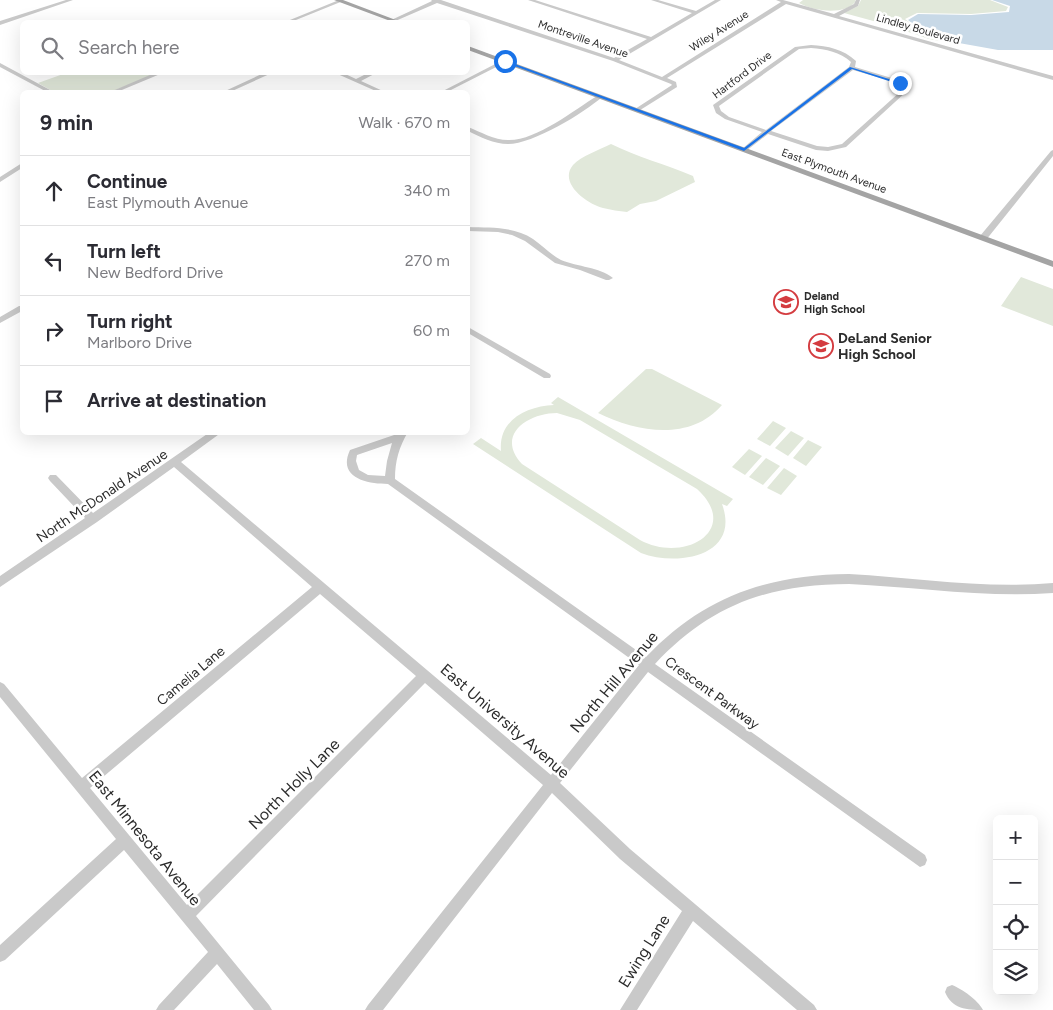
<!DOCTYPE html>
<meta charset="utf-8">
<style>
:root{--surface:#fff;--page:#f7f7f7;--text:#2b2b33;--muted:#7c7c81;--line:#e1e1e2}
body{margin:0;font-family:Figtree,sans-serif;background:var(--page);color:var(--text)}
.controls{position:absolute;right:15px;bottom:15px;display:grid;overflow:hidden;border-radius:8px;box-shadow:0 5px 20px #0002}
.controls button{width:45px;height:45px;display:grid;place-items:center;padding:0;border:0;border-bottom:1px solid var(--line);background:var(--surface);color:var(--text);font:25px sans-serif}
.stop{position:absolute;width:15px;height:15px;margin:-11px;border:4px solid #1a73e8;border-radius:50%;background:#fff}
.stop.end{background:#1a73e8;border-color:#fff;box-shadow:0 1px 5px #0008}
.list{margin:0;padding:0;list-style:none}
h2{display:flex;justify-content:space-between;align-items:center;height:65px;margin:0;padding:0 20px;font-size:21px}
h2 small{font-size:16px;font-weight:400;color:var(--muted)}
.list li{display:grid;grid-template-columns:32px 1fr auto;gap:15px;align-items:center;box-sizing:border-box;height:70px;padding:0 20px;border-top:1px solid var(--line)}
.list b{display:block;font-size:19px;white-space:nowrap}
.list p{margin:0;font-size:16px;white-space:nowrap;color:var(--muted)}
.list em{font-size:16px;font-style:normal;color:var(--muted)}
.icon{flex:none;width:28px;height:28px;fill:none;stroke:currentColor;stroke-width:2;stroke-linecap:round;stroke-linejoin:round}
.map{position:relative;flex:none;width:1053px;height:1010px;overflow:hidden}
.search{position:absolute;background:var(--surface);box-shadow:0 5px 20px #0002;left:20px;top:20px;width:450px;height:55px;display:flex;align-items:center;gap:12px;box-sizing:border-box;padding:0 18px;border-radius:8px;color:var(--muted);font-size:19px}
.panel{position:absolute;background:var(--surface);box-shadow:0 5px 20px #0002;left:20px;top:90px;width:450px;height:345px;border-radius:8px}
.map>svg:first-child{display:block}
.green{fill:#e1e8da;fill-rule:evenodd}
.water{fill:#c8d9e7}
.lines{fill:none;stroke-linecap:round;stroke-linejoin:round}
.minor{fill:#c9c9c9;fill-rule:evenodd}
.major{fill:#a4a4a4;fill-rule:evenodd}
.route{fill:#1a73e8}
.labels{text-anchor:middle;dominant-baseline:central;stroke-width:5;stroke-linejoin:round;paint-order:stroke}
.far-street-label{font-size:11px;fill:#2c2c2c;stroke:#fff}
.far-poi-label{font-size:11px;font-weight:bold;fill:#2c2c2c;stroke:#fff;text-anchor:start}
.poi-label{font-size:14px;font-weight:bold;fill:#2c2c2c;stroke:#fff;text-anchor:start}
.street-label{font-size:14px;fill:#2c2c2c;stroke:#fff}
.near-street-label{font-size:16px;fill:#2c2c2c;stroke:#fff}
</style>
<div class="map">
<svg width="1053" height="1010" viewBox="0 0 1053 1010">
<rect width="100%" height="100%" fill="#fff"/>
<path class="green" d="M803,0H855L856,1C845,16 813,11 799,3Z
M861,0H990L1008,7L1006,11L971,14L917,13L905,19L929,38L940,41L929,39L888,25L844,13L858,6Z
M66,73H160L110,92H54L38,83Z
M611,144C637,157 665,164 693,176L695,182L656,201L640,204L627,212C619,211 611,210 603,208C587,204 558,183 573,165C581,156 599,150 611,144Z
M1021,277L1053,289V326L1001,306Z
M646,369H652L722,405C690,442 637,432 598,413Z
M558,397L733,499L727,506L722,504C741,556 678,567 641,553L473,444L481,438L501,451C498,420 527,406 554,405L551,403ZM557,413L580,420L697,489C742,530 684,564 640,540L522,464C495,435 528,413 557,413Z
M773,421L786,428L770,446L757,439Z
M791,431L804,438L788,456L775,448Z
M808,440L822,447L806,466L793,458Z
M749,449L762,456L745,475L732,467Z
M766,458L780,466L763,485L749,477Z
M784,468L797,476L781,495L767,488Z"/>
<path class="water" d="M992,0H1053V50H998L931,38L908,20L918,14L971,15L1009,12L1010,6Z"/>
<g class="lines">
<path class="minor" d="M66,0H73L0,25V21Z
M339,0L343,1L291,22H285Z
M431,0H441L614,58L647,39L528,0H535L651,37L692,13L651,0H658L696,11L715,0H721L619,60L662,77L781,2L776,0H783L834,14L854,4L856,0H860L858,6L839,16L1053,76V80L786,4L667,78L676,82L677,87L637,112L634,110L635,109L672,85L671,84L613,61L437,3L393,22H387L432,1Z
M811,45C828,46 843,49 856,61L855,67L895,79L906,87L907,91L846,147L828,151L816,150L768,134L746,151H742V149L762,132L725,119L716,113L713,105L795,47ZM811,48C826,49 840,52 851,62L849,67L766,130L729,117L721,111L719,106L799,49ZM853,70L891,81L901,89V91L842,144L828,147L817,146L771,131Z
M503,60L508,61L447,92H441Z
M0,63L52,91L53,92H47L0,67Z
M157,72H165L117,92H110Z
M266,72H274L230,92H223Z
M333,72H341L356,79L370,72H378L361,81L385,92H378Z
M597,96L602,97C584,113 533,144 508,144C494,144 480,137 468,131V127C481,132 494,140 508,140C536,141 574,110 597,96Z
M1053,150V156L986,240H980V236L1051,151Z
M22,163V168L0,182V177Z
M468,227C490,228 514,226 533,239C542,245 551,255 561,260C578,267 599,267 613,278L609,280H606L580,270L555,263L525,241L512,235L498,232L468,231Z
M19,306H22V311L0,323V317Z
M468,327L550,374L551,376L550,378H544L468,333Z
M210,432H222L181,462L551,775L639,665L388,484C367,484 337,478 350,450L397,434L399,432H408C399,447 395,461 395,479L646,657C703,597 766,575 849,574C917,578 985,589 1053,583V593C985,598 917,587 849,584C769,584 710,605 655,664L925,855L927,860L925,865L920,867L648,672L560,783L630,849L814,1005L817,1010H797L693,921L637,1010H620L682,911L620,859L552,793L383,1010H365L368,1005L543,785L425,683L196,916L269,1005L272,1010H254L217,964L174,1010H156L159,1005L208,952L124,850L5,960L0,962V945L116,839L0,697V682L4,684L82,778L312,587L174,467L97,522L0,587V576L85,518L50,481L48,478L50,475H56L93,513ZM392,443L387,461L385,476L368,475L359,470L356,461L357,455ZM320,594L416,676L187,905L90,788Z
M952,985C962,989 978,1000 983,1010C967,1010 952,1009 945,992L947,987Z"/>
<path class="major" d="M334,0H343L401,22H393Z
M468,46L1053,261V267L468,50Z"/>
</g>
<path class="route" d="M504,60L744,148L850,67L902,83L898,84L852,69L744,151L504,62Z"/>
<defs>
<symbol id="school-ring" viewBox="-11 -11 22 22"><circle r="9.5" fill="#fff" stroke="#d43c40" stroke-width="1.5"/><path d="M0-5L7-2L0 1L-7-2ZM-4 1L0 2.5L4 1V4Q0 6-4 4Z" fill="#d43c40"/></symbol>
</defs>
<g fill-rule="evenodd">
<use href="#school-ring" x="772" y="288" width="28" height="28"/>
<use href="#school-ring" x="807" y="332" width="28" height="28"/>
</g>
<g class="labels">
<g class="far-street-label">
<text transform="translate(918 29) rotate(16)">Lindley Boulevard</text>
<text transform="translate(719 31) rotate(-32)">Wiley Avenue</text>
<text transform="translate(583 39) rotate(19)">Montreville Avenue</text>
<text transform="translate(742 75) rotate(-37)">Hartford Drive</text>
<text transform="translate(834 171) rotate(20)">East Plymouth Avenue</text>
</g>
<g class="far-poi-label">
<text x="804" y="296">Deland<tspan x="804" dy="13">High School</tspan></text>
</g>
<g class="poi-label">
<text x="838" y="338">DeLand Senior<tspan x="838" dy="16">High School</tspan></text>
</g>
<g class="street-label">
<text transform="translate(102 496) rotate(-34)">North McDonald Avenue</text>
<text transform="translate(191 676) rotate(-40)">Camelia Lane</text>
<text transform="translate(712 693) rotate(36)">Crescent Parkway</text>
</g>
<g class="near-street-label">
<text transform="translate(614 682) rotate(-50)">North Hill Avenue</text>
<text transform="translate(505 721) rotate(41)">East University Avenue</text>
<text transform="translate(294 784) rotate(-45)">North Holly Lane</text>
<text transform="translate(145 838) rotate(51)">East Minnesota Avenue</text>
<text transform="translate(644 951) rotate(-58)">Ewing Lane</text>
</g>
</g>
</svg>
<div class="controls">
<button>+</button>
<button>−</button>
<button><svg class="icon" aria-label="locate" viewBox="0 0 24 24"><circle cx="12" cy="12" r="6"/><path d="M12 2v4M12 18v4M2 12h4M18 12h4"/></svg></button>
<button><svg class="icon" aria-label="layers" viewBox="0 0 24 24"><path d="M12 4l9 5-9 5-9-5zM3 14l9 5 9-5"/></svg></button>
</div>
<div class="stop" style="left:505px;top:61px"></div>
<div class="stop end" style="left:900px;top:83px"></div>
<div class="search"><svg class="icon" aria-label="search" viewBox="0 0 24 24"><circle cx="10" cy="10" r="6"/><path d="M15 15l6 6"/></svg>Search here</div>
<section class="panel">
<h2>9 min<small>Walk · 670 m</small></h2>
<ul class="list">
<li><svg class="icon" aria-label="ahead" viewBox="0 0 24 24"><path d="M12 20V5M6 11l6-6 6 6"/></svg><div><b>Continue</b><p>East Plymouth Avenue</p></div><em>340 m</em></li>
<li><svg class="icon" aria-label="left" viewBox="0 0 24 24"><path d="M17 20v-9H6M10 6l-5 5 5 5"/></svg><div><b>Turn left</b><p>New Bedford Drive</p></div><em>270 m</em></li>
<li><svg class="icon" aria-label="right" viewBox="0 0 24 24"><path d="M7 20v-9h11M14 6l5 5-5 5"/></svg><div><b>Turn right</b><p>Marlboro Drive</p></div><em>60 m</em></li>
<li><svg class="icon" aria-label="arrive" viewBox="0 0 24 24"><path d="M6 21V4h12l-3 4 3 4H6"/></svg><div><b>Arrive at destination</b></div></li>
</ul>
</section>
</div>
